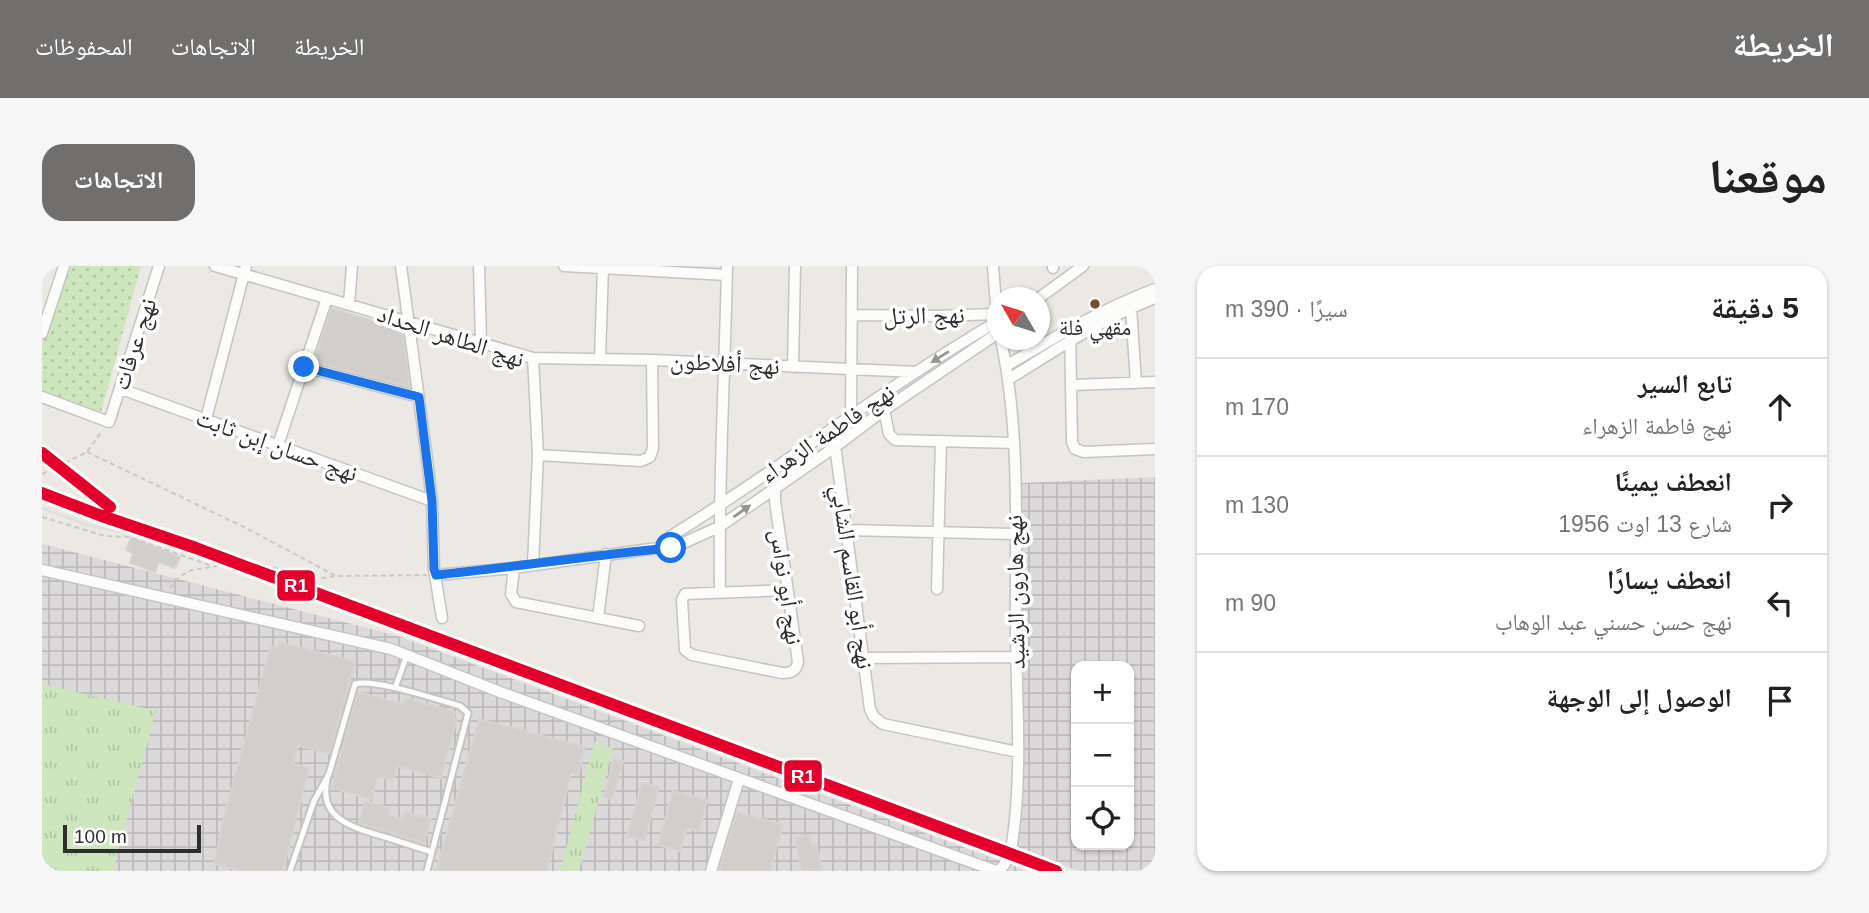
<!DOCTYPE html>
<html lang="ar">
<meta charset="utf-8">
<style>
:root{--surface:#fff;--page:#f6f6f6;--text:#222;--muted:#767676;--line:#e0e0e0;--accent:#706f6e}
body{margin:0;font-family:Arial,"Noto Naskh Arabic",sans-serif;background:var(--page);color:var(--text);direction:rtl}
.controls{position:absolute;right:21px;bottom:21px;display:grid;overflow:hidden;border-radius:14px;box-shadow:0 2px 5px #0004}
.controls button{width:63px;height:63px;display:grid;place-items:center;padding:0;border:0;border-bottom:2px solid var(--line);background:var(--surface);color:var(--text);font:35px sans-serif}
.compass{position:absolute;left:945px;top:21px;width:63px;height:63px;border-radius:50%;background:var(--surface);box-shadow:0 2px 5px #0004;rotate:309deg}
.scale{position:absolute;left:21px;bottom:18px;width:138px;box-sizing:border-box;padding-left:7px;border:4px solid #2e2e2e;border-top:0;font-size:19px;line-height:24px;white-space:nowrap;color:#2e2e2e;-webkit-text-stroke:5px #fff;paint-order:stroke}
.stop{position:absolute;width:21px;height:21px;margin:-16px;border:5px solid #1a73e8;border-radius:50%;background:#fff}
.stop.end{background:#1a73e8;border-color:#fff;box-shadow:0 2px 7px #0008}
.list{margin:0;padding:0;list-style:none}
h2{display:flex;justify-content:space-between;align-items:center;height:91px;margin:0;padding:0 28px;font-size:30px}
h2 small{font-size:23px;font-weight:400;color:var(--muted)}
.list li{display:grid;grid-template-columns:46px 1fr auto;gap:21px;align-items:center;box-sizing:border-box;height:98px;padding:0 28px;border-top:2px solid var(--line)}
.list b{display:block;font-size:26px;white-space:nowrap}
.list p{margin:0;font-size:23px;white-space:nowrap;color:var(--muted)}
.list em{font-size:23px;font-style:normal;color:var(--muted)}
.icon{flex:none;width:38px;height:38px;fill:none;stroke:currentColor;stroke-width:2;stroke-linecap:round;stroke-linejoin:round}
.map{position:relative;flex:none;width:1113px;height:605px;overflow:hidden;direction:ltr;border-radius:21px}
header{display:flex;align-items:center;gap:42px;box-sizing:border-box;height:98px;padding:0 35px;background:var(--accent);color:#fff}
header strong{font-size:33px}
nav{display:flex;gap:38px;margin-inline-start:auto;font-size:24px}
.intro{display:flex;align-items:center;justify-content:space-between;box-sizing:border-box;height:168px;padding:0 42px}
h1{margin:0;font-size:49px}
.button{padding:18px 32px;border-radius:21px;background:var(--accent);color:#fff;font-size:24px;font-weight:700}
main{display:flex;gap:42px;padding:0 42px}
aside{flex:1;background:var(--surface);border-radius:21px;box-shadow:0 2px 5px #0004}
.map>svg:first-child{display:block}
.industrial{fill:url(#industrial-grid);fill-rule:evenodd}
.grass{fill:url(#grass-tufts)}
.garden{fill:url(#garden-dots)}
.building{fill:#d1cecb;stroke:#d7d4d0;stroke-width:2}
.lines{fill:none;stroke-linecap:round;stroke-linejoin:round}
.lane-casing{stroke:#c5c4c5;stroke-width:9}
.street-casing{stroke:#c5c4c5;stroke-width:13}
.path{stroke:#c9c9c8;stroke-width:2;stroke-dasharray:5 3.5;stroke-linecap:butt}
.lane{stroke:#fcfcfb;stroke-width:5}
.street{stroke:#fcfcfb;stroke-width:10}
.rail{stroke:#dfdfe1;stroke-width:2.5}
.rail-1-casing{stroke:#fff;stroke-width:18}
.rail-1{stroke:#e4002b;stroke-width:12}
.oneway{fill:#959594}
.route{stroke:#1a73e8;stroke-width:9}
.bus-dot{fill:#7a4b2a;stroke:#fff;stroke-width:2.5}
.labels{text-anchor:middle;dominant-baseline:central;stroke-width:7;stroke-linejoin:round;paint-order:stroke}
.bus-label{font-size:22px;fill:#2e2e2e;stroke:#fff}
.street-label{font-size:24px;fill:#2e2e2e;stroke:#fff}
.line-badge{stroke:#fff;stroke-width:2.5}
.badge-label{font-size:19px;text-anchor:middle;font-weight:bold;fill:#fff}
</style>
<header>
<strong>الخريطة</strong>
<nav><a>الخريطة</a><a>الاتجاهات</a><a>المحفوظات</a></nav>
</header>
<div class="intro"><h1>موقعنا</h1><a class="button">الاتجاهات</a></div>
<main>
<aside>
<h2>5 دقيقة<small>سيرًا · 390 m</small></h2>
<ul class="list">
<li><svg class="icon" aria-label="ahead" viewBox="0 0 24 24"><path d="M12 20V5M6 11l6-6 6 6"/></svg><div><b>تابع السير</b><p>نهج فاطمة الزهراء</p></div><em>170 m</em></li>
<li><svg class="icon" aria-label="right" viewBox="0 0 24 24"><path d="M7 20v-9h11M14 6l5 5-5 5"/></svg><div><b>انعطف يمينًا</b><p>شارع 13 اوت 1956</p></div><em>130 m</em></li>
<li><svg class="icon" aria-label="left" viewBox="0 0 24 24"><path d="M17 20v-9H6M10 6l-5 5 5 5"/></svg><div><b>انعطف يسارًا</b><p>نهج حسن حسني عبد الوهاب</p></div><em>90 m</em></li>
<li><svg class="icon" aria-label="arrive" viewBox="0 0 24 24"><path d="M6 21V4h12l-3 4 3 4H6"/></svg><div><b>الوصول إلى الوجهة</b></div></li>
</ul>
</aside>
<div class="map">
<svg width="1113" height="605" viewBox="0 0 1113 605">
<defs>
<pattern id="industrial-grid" width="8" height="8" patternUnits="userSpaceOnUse" patternTransform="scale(1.75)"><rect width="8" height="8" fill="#dcd9db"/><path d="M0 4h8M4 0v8" fill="none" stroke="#bdbbbc"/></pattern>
<pattern id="grass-tufts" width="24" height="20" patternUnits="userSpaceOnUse" patternTransform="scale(1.75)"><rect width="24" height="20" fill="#cee6be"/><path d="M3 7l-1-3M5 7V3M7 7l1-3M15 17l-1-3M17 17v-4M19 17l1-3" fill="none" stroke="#b1c6a4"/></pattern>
<pattern id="garden-dots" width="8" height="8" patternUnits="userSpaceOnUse" patternTransform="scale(1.75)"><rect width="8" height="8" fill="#cee6be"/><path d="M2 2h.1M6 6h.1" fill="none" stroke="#b1c6a4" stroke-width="1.8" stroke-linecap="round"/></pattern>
</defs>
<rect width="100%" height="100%" fill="#ece8e4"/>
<path class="industrial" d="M1113,211V605H1037L976,582L979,217ZM1034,400H1087V579H1034Z
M0,278L356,370L985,605H0Z"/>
<path class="grass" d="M0,418L114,445L71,605H0Z
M553,475L571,483L537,605H518Z"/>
<path class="garden" d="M24,0H99L58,150L0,130V78Z"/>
<path class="building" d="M289,42L355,62L361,70L368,121L272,96Z
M89,272L138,291L133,302L117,296L113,306L88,297L91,287L84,284Z
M237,376L313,396L287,488L256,479L251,498L267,502L241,605H199L172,598L182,551L229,380L236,382Z
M316,426L361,438L363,432L413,446L411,452L415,453L399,512L355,500L351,514L336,510L330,533L290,522Z
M437,453L543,481L536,509L529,507L505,605H394Z
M572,493L581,495L570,533L562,531Z
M600,517L617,521L602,575L585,570Z
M631,525L665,534L657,565L645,562L638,585L616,579Z
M323,535L348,542L347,549L361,553L363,546L389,553L382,577L317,557Z
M695,546L741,559L728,605H677Z
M767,569L769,579L774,578L780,603L760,605L753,572Z"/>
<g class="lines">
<defs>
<path id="lane" d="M353,422L365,389
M285,514C276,554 313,562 343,571C359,576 374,581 390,586
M248,605L272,535L287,508L313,418C332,412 396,434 418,440L426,447L385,605"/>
<path id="street" d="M173,0L491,92L496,189L491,298
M359,0L384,185L390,235L392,303L400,352
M437,0L439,76
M522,0L685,9
M951,0L955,52
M1011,2V0
M997,32L1041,0
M307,38L310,0
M1089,41L1094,117
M810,49L895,50L955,48
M1028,62L1030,176L1033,183L1042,186L1113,183
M0,67L22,0
M491,92L610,94L874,106
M558,93L561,0
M964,100C1013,71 1060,43 1113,23
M262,101L377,131
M751,101L753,0
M967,113C1014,84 1061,52 1113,32
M1030,119L1113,116
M79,123L390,235
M0,131L67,156L117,0
M841,138L847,168L853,174L972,177
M809,151L810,0
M164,153L204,0
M791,164L828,443L832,451L841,458L976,486
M236,179L285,32
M496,189L599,195L608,191L611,182L610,94
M726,208L733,221V235L756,396C754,405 750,407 740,407L650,389L643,384L640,334L643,328L745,324
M804,264L973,268
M617,282L629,270C740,202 843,121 956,55
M472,302L469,328L474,336L597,360
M0,304L349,383L458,426L954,605
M394,309L472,302L637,279L677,261L793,181L842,144L956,67
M895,323L899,175
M678,326C676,218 683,109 685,0
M556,352L564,288
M823,392L974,391
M669,605L697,513
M956,605C964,599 969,588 970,578C981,506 974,432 974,360C973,265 979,167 959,74"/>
</defs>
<use href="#lane" class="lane-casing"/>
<use href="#street" class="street-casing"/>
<path class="path" d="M45,186L204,262L294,310
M0,208L45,186L60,165
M0,251L63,270L87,271L170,300
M128,322L138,310L150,304L207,295L273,313L294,310L385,309"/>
<use href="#lane" class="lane"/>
<use href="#street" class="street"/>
<path class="rail" d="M0,187L74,246
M0,221L122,271
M0,242L45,259L98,270"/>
<defs>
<path id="rail-1" d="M0,187L68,241
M0,227L57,249L154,282L1014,605"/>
</defs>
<use href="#rail-1" class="rail-1-casing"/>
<use href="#rail-1" class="rail-1"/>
</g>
<defs><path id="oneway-solid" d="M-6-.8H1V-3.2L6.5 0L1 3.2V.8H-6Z" transform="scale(1.75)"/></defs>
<g class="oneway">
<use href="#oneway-solid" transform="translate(898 91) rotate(148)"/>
<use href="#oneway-solid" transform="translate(700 245) rotate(-35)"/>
</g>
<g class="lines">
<path class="route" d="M262,101L377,131L390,235L392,303L394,309C473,301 551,289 629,282"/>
</g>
<circle class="bus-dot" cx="1053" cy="38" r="6"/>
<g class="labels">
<g class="bus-label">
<text x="1053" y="61">مقهي فلة</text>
</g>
<g class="street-label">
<text transform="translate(882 49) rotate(-1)">نهج الرتل</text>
<text transform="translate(409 70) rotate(18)">نهج الطاهر الحداد</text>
<text transform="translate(92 78) rotate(-72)">نهج عرفات</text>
<text transform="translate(683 97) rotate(3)">نهج أفلاطون</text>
<text transform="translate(785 167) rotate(-34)">نهج فاطمة الزهراء</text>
<text transform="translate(235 179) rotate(20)">نهج حسان إبن ثابت</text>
<text transform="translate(811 311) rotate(82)">نهج أبو القاسم الشابي</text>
<text transform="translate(745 321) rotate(82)">نهج أبو نواس</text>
<text transform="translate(973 326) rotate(-91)">نهج هارون الرشيد</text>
</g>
</g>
<g class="line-badge">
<rect x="234" y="303" width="40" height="33" rx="7" fill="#e4002b"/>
<rect x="741" y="493" width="40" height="34" rx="7" fill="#e4002b"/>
</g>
<g class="badge-label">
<text x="254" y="326">R1</text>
<text x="761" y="517">R1</text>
</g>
</svg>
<div class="controls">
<button>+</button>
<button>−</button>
<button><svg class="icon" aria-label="locate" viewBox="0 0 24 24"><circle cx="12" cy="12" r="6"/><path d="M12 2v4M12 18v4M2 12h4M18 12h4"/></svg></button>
</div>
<svg class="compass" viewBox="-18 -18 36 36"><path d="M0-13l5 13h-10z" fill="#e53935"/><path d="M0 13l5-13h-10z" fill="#767676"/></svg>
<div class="scale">100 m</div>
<div class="stop" style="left:629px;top:282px"></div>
<div class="stop end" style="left:262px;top:101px"></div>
</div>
</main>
